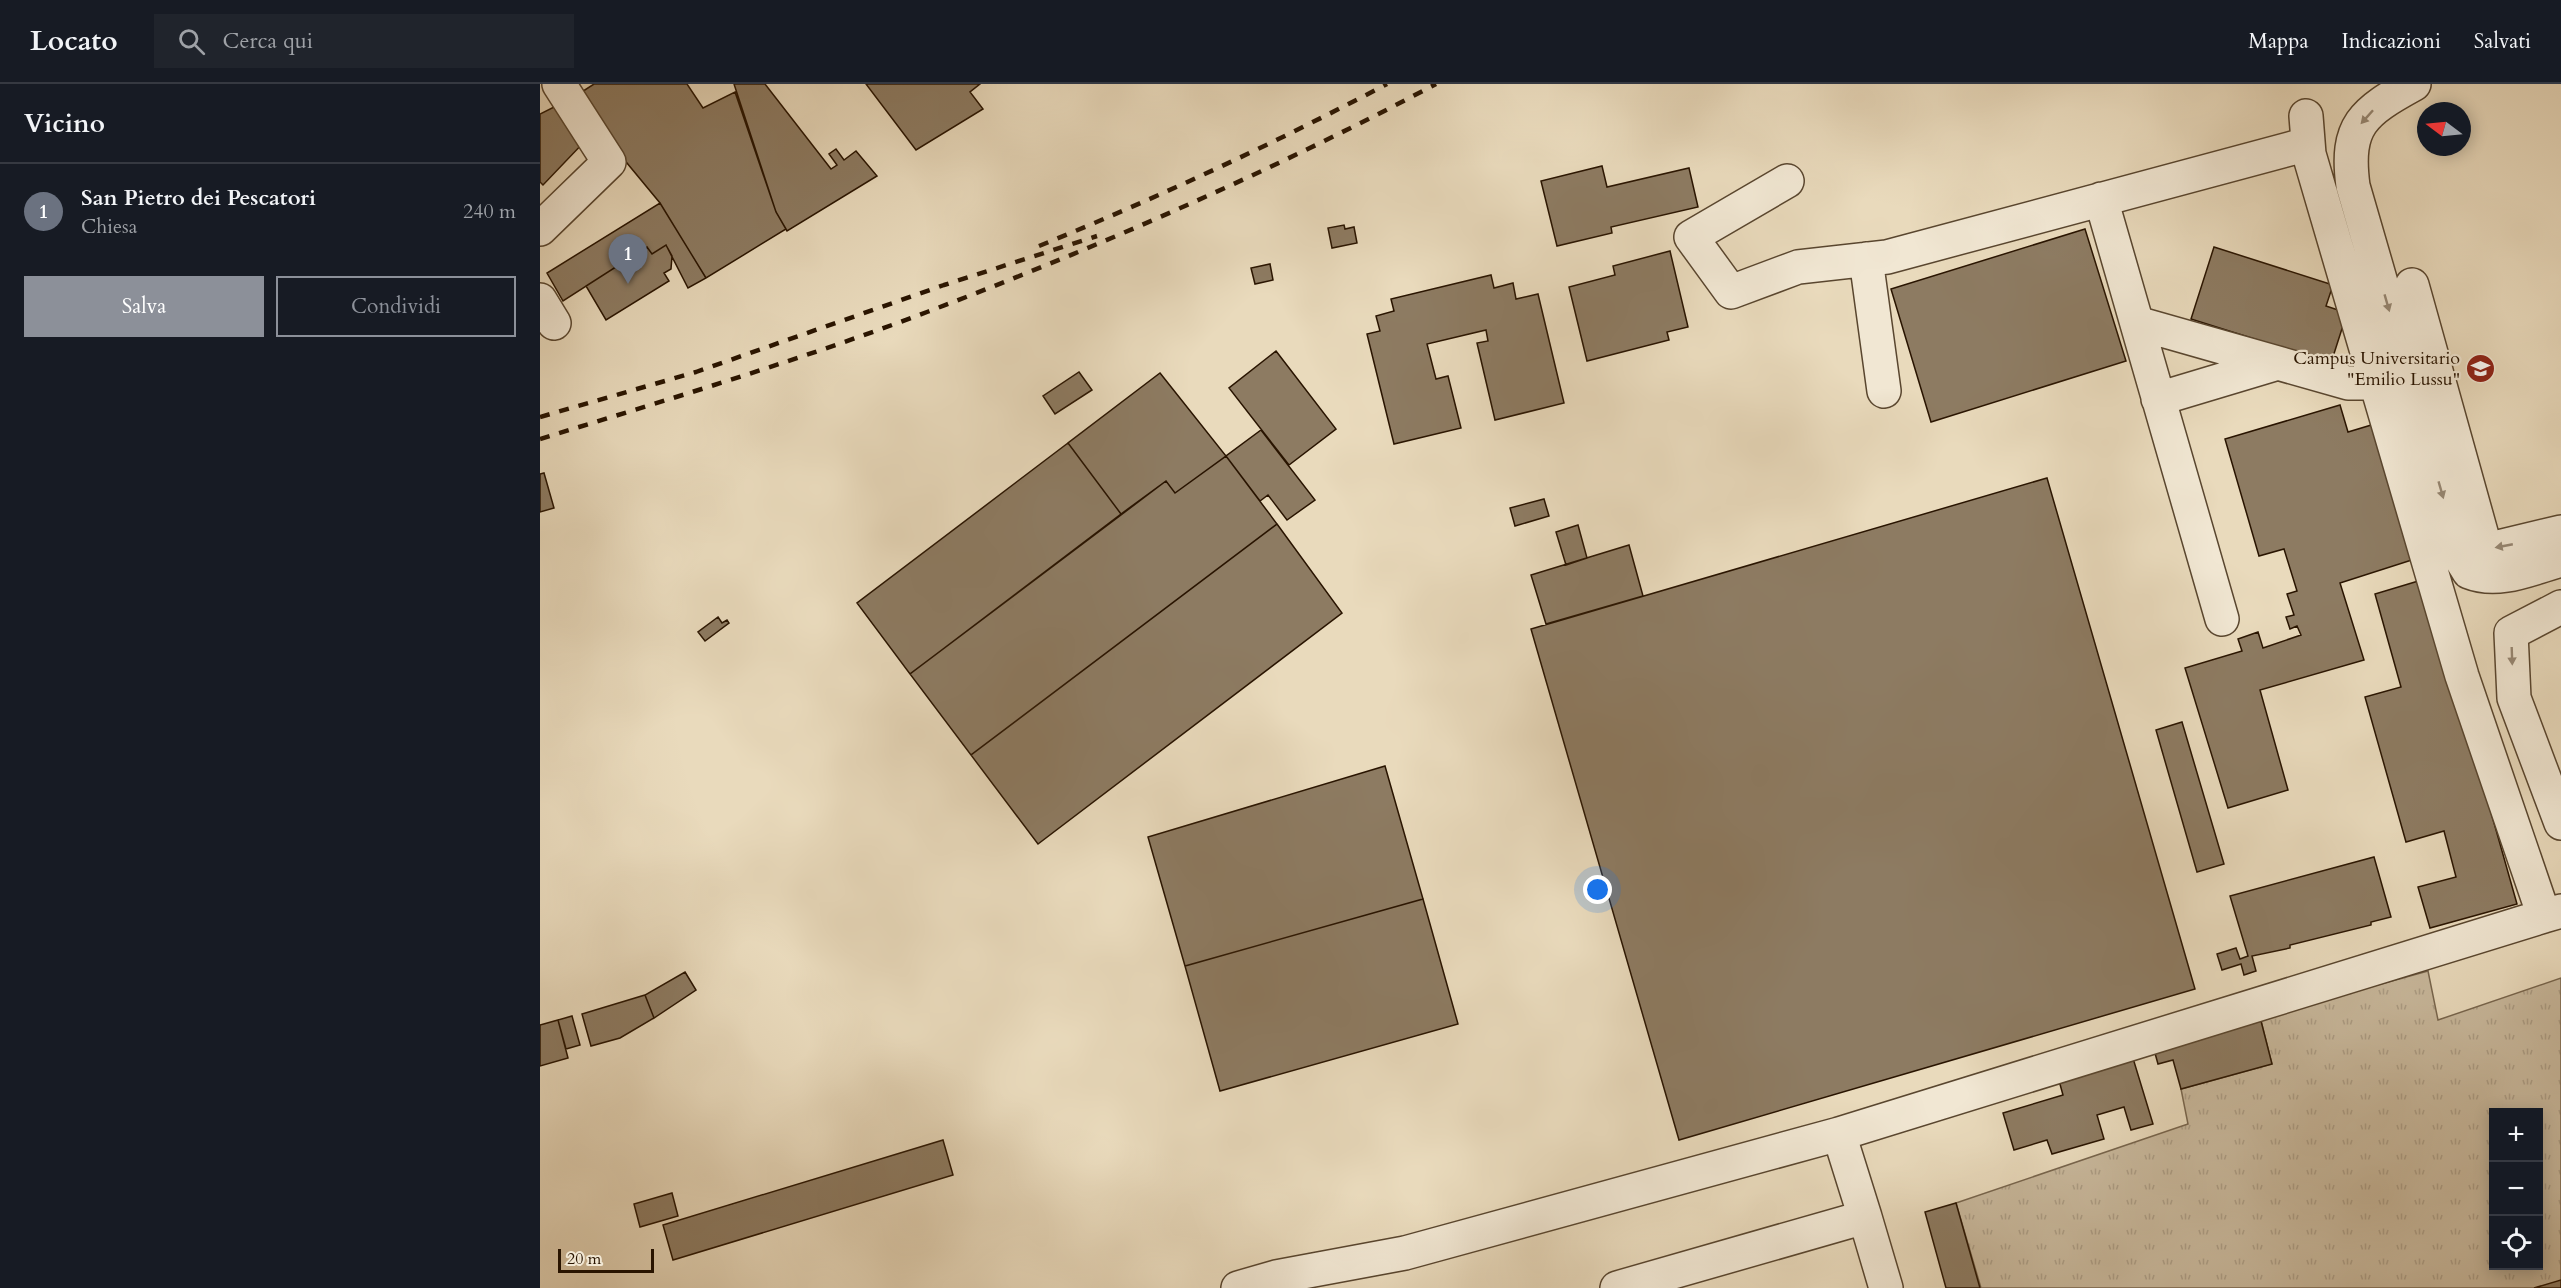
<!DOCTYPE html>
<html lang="it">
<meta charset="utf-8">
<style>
:root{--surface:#171b24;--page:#20242c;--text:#f1f3f6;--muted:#9ea1a6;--line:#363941;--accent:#8c9099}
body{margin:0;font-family:Cardo,serif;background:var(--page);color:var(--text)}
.controls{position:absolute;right:18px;bottom:18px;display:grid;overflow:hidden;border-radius:0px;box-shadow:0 3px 15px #0003}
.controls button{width:54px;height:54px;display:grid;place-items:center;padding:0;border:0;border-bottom:2px solid var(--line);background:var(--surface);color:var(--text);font:30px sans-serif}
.compass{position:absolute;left:1877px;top:18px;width:54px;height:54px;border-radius:50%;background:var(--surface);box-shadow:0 3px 15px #0003;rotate:286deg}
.scale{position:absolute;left:18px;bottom:15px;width:96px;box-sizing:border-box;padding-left:6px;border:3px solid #291400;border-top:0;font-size:16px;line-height:21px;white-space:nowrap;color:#291400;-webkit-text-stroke:4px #f1e7d3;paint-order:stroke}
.you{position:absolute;left:1058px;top:806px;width:21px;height:21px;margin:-15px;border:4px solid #fff;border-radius:50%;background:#1a73e8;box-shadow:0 0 0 9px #1a73e833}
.badge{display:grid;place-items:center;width:39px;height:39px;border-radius:50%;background:var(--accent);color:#fff;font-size:20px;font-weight:700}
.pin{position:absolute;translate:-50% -50px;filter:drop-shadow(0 2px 3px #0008)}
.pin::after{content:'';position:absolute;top:32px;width:21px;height:18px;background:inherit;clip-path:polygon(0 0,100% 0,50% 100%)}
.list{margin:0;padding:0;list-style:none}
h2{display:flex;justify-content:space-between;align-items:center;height:78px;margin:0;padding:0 24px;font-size:26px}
h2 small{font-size:20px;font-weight:400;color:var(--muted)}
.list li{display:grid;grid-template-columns:39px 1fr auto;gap:18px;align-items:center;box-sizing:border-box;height:96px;padding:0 24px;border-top:2px solid var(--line)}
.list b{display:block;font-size:22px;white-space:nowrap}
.list p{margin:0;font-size:20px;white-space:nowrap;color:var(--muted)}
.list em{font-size:20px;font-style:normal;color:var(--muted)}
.actions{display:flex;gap:12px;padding:18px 24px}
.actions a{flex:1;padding:14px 0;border:2px solid var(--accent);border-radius:0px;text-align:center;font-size:21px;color:var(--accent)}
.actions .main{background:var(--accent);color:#fff}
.icon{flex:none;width:33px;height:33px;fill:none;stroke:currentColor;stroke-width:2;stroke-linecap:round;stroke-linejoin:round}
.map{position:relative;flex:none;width:2021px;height:1204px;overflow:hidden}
header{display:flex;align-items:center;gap:36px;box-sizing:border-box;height:84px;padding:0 30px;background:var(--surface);border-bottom:2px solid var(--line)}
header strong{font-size:28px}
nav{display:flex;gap:33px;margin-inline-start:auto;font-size:21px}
.search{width:420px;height:54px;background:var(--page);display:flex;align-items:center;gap:15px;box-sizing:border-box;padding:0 21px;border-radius:0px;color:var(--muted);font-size:22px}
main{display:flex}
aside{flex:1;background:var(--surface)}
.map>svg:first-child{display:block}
.grass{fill:url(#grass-tufts);stroke:#78664e;stroke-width:1.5;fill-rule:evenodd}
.building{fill:#8d7b62;stroke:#291400;stroke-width:1.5}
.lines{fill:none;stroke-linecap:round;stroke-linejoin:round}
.minor-casing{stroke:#59462f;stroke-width:36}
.minor{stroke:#f1e7d3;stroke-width:33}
.rail{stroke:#291400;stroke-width:4.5;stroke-dasharray:10 10;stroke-linecap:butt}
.oneway{fill:#978874}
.labels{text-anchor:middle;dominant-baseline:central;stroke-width:4.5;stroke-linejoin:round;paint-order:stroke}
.poi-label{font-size:18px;fill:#291400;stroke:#f1e7d3;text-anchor:end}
</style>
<header>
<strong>Locato</strong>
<div class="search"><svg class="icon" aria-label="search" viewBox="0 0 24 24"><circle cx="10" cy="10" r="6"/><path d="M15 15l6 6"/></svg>Cerca qui</div>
<nav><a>Mappa</a><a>Indicazioni</a><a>Salvati</a></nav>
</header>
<main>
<aside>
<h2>Vicino<small></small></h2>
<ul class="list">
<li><span class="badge" style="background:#6b7280">1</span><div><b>San Pietro dei Pescatori</b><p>Chiesa</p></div><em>240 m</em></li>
</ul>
<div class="actions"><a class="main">Salva</a><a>Condividi</a></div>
</aside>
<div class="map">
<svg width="2021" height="1204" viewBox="0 0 2021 1204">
<defs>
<pattern id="grass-tufts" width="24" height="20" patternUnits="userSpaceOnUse" patternTransform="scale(1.5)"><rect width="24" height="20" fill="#c8b89c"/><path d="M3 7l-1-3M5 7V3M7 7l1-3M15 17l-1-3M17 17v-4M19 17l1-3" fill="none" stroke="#ac9d85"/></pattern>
</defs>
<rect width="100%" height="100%" fill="#e9dabc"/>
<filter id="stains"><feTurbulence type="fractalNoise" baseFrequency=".00333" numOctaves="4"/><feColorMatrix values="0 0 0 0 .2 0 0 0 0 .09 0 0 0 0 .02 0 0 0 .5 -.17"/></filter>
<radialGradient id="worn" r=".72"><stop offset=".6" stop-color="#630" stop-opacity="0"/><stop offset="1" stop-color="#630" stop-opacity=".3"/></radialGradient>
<path class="grass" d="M1888,887L1898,936L2021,894V1204H1441L1416,1119L1648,1040L1641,1005L1732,980L1720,933ZM1954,1028H1998V1182H1954Z"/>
<path class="building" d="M54,0H147L163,24L195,8L236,128L246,145L166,194L120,119L63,50L37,11Z
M194,0H225L291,85L297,81L289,70L296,65L304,76L316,67L337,92L247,147L236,128Z
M326,0H440L430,8L443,25L376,66Z
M22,19L47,55L3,101L0,98V30Z
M1062,82L1067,103L1149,84L1158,123L1071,143L1072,149L1017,162L1001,97Z
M120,119L166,194L148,204L126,161L112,170L107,163L23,217L7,189Z
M804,141L805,145L814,143L817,159L792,164L788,144Z
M1545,145L1586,277L1391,338L1351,205Z
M126,161L132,172L131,185L124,189L129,197L66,236L46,202L107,163L112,170Z
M1674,163L1793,201L1786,222L1807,229L1791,279L1651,235Z
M1130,167L1148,243L1127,248L1129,256L1047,277L1029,203L1075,191L1073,182Z
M730,180L733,196L715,200L711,184Z
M951,191L954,204L973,199L976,215L998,210L1024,319L955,336L937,259L948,257L946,246L887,260L896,295L908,292L921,344L854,360L827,250L840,247L836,232L854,227L851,215Z
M736,267L796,345L749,381L689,304Z
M539,288L552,306L515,330L503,312Z
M620,289L686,372L635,409L626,397L581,430L528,359Z
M1800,321L1808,348L1838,339L1878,474L1800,499L1824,576L1720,606L1748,706L1688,724L1645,584L1702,567L1698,555L1718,548L1723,564L1761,551L1757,542L1750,545L1746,533L1754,531L1747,510L1757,507L1744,465L1719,472L1685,355Z
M721,346L775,416L747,436L728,411L720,417L686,372Z
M528,359L581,430L370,590L317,519Z
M686,372L737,440L431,671L370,590L626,397L635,409Z
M4,389L14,424L0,428V390Z
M1507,394L1655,905L1139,1056L991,545Z
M1004,415L1009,432L975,442L970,424Z
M737,440L802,529L498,760L431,671Z
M1038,441L1047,474L1026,481L1016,448Z
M1089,461L1103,512L1006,540L991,491Z
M1885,495L1977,820L1890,844L1878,803L1916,793L1904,747L1866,758L1825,613L1861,603L1835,510Z
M178,533L182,539L187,536L189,539L165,557L158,548Z
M1642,638L1684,780L1657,788L1616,646Z
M845,682L883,815L645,882L608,753Z
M1834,773L1851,833L1831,838V841L1750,861V864L1712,872L1716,887L1704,891L1701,880L1682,886L1677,870L1696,864L1700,875L1708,872L1690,812Z
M883,815L918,940L680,1007L645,882Z
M145,888L156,906L114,934L105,911Z
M105,911L114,934L80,954L51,962L42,930Z
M32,932L40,961L26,965L18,936Z
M1720,933L1732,980L1641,1005L1633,976L1618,980L1613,962Z
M18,936L28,974L0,982V941Z
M1592,971L1613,1040L1591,1046L1584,1023L1557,1031L1564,1055L1512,1070L1507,1056L1474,1066L1463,1029L1523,1011L1518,993Z
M403,1056L413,1091L133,1176L123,1141Z
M132,1109L138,1132L100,1143L94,1120Z
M1416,1119L1440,1204H1406L1385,1128Z
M2021,1196V1204H1994Z"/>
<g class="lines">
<defs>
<path id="minor" d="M1874,0C1823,28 1805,41 1813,102L1921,475L1929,488C1959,500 1992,484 2021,476
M1766,32L1769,70L1922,592L2004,832L2021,827
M1247,97L1151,153L1191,208L1258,183L1347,173L1768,60
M1561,115L1682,535
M0,145L69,78L19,0
M1326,175L1344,307
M1872,201L1944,459L1954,464L2021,448
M0,216L14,239
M1597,239L1808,299H1836
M1618,315L1738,279
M2021,523L1971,549L1974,614L2021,739
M1299,1050L2004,832
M698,1204L736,1193L865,1169L1299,1050L1325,1133
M1077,1204L1325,1133L1346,1204"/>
</defs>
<use href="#minor" class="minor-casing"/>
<use href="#minor" class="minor"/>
<path class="rail" d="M499,162C617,114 733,60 847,0
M0,333L156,288L404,201L557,152
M0,355C130,315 260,276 387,228C561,162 732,87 896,0"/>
</g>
<defs><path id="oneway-solid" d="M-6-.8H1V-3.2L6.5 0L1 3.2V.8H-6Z" transform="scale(1.5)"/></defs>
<g class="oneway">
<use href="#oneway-solid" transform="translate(1827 33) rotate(132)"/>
<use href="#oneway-solid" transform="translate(1847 219) rotate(74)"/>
<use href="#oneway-solid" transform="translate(1901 406) rotate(74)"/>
<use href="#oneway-solid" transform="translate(1964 462) rotate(169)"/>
<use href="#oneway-solid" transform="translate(1972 572) rotate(88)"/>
</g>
<defs>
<symbol id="university-disc" viewBox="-11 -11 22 22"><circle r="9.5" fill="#8f2418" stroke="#f1e7d3"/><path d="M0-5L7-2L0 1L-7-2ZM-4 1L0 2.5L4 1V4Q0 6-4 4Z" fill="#fff"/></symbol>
</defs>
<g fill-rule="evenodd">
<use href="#university-disc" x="1924" y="268" width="33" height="33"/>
</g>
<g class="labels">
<g class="poi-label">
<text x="1920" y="274">Campus Universitario<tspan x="1920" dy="21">"Emilio Lussu"</tspan></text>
</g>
</g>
<rect width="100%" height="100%" filter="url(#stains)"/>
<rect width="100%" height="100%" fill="url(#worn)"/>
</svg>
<div class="controls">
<button>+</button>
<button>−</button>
<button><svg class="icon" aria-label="locate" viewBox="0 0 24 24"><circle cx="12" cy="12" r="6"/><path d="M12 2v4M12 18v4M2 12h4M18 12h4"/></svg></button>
</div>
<svg class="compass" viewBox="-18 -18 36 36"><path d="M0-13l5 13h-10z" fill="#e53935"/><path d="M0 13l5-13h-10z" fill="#9ea1a6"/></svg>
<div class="scale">20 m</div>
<div class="you"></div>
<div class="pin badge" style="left:88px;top:200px;background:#6b7280">1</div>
</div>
</main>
